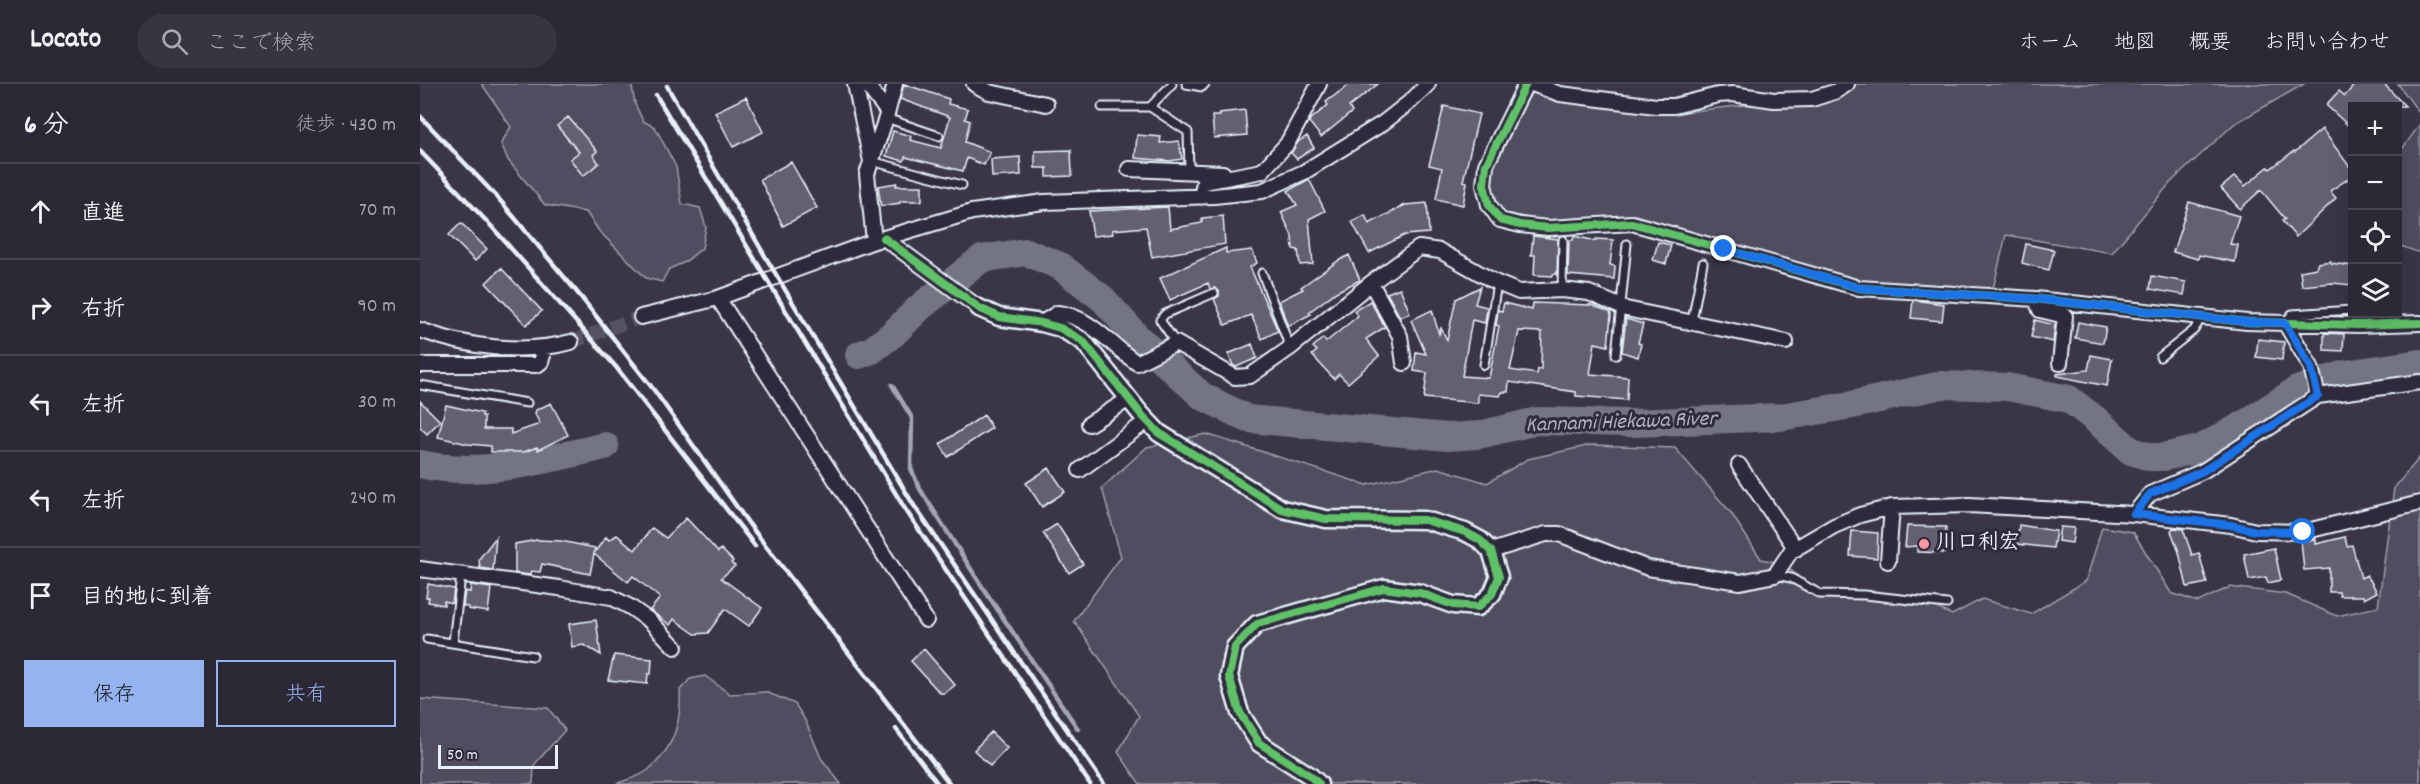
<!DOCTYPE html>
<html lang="ja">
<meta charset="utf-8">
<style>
:root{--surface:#2c2836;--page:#383442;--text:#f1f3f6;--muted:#a6a6ad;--line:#484451;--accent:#95b2f1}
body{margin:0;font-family:Dekko,"Klee One",sans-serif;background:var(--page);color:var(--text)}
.controls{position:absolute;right:18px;top:18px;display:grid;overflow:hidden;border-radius:0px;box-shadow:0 6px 24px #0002}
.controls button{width:54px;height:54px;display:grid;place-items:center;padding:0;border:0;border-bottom:2px solid var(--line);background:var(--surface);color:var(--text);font:30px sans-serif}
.scale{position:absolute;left:18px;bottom:15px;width:120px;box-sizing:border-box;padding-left:6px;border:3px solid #e8f1f8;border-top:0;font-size:16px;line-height:21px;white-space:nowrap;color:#e8f1f8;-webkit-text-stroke:4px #2f2a3d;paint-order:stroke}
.stop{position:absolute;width:18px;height:18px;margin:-14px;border:4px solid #1a73e8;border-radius:50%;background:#fff}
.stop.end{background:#1a73e8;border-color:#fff;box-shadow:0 2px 6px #0008}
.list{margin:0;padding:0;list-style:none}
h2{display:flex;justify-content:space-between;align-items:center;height:78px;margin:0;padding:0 24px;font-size:26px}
h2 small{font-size:20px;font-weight:400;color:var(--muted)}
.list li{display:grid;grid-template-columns:39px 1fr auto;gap:18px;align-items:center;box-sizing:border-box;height:96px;padding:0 24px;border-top:2px solid var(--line)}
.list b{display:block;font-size:22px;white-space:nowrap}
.list em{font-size:20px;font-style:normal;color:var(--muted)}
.actions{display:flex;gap:12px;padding:18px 24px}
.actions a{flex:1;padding:14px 0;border:2px solid var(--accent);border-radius:0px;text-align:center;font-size:21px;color:var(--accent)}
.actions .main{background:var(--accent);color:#111}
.icon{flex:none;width:33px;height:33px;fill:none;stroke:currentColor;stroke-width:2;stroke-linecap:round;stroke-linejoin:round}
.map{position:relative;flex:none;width:2000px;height:700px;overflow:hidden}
header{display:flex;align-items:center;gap:36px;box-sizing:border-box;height:84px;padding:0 30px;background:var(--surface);border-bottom:2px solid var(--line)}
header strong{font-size:28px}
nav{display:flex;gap:33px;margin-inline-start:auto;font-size:21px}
.search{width:420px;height:54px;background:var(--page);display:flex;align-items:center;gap:15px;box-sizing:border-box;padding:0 21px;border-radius:33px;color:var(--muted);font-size:22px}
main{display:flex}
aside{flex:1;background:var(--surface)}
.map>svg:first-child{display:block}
.green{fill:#504e5f;stroke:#9ca0ac;stroke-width:1.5}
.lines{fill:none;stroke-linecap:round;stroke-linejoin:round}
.stream{stroke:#a2a6b1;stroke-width:4.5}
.river{stroke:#737482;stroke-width:28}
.building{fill:#636171;stroke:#e8f1f8;stroke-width:1.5;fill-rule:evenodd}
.minor-tunnel{stroke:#545262;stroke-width:14;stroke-dasharray:14 7;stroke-linecap:butt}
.service-casing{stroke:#e8f1f8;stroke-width:11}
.minor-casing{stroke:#e8f1f8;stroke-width:18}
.tertiary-casing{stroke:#e8f1f8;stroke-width:21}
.service{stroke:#2f2a3d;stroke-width:7}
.minor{stroke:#2f2a3d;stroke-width:14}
.tertiary{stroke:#2f2a3d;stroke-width:16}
.rail{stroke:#e8f1f8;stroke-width:4.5}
.cycleway-casing{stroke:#2f2a3d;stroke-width:11}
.cycleway{stroke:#61c268;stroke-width:8}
.route{stroke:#1a73e8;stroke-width:8}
.poi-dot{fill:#ff9aa2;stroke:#2f2a3d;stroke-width:2}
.labels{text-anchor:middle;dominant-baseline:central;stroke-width:6;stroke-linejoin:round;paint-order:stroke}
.poi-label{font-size:21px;font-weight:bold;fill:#e8f1f8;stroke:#2f2a3d;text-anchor:start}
.water-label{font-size:22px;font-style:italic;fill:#aeb2bd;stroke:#2f2a3d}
</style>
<header>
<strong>Locato</strong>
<div class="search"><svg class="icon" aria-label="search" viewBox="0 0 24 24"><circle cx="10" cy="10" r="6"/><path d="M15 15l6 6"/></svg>ここで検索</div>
<nav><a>ホーム</a><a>地図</a><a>概要</a><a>お問い合わせ</a></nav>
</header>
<main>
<aside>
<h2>6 分<small>徒歩 · 430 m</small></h2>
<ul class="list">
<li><svg class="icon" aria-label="ahead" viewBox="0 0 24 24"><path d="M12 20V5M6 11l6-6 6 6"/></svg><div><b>直進</b></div><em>70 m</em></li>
<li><svg class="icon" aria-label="right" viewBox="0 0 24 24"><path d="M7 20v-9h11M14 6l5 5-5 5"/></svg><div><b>右折</b></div><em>90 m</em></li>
<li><svg class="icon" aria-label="left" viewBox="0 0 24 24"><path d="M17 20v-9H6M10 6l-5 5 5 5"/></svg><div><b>左折</b></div><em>30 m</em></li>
<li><svg class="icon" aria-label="left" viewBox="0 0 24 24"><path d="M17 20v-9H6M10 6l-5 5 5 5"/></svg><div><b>左折</b></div><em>240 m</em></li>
<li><svg class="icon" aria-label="arrive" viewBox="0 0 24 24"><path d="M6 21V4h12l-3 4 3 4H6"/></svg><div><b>目的地に到着</b></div></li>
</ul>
<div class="actions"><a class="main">保存</a><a>共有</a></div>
</aside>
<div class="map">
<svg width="2000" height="700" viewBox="0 0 2000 700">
<rect width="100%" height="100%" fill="#3a3648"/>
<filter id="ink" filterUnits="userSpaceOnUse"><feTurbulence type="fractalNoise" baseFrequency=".0167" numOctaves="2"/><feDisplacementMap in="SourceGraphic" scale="12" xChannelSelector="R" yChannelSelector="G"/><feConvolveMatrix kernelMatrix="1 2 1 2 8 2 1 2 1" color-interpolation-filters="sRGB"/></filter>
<g filter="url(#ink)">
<path class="green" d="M62,0H209L212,3L215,20L223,37L235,43L256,83L262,120L280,124L286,143L282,164L265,178L249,185L242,198L226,194L179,147L166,128L125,121L88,76L81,59L91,43Z
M1426,0H1884L1814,40L1751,98L1692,169L1586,151L1573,205L1449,198L1304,165L1199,137L1118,136L1077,127L1066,81L1116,2L1256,29L1343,19L1365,24L1412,8Z
M1978,0H2000V30Z
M2000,40V169L1978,161V71Z
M786,350L947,401L1018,384L1067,399L1108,375L1171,361L1255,364L1311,429L1341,475L1364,480L1401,513L1500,516L1532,531L1562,515L1611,530L1666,497L1682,443L1713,448L1751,509L1778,518L1810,503L1866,510L1917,532L1958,523L1974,404L2000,373V700H720L698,668L719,632L654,537L701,473L682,404L727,363Z
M285,592L310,610L346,608L375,620L385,636L401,674L421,700H196C205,696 219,693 227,687C252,667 262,638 260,606L270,595Z
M0,615L128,624L145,646L114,681L113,700H0Z"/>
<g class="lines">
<path class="stream" d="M452,266L455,272
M472,301L492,334L491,385L500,405L563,504L658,645"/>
<path class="river" d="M439,271L452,266L474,249L499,224L561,175L606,168L640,182L683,215L718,254L782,312L828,335L1028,353L1059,351L1117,337L1213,339L1361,333L1432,321L1521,301L1587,303L1649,315L1675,335L1711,367L1731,373H1743L1780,365L1823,341L1877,306L1925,290L2000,279
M0,380C61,394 126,376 185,362"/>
</g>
<path class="building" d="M484,0L529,15L528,20L548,25L545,35L550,37L545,58L570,68L564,81L547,74L543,87L485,73L484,77L466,72L473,47L491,52L490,56L521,64L530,33L480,15Z
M930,0H958L929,23L932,28L901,53L889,38L890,36L908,21L906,18Z
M1935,0H1964L1985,22H1932V45L1906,21L1919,7L1925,12Z
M326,13L343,48L313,63L295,28Z
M1024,22L1059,30L1043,97L1047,98L1043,121L1016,115L1022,84L1009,81Z
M825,26L827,51L794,54L792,32H800L799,29Z
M148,33L177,67L173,71L179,79L163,92L150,75L159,68L137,42Z
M1902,45L1932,86V92L1910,107L1916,114L1876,153L1862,137L1865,135L1841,106L1820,125L1801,104L1815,92L1825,102L1848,83L1850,85L1874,67L1875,68Z
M717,51L741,53L740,59L759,57L762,75L750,77L715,74Z
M887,52L894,64L877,75L871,69L878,58Z
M651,66L652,92L627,93V84H615V67Z
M600,73L601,91L572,93L571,75Z
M371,78L397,124L363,142L340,95Z
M889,95L905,127L889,135L893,180L880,181L878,166L873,165L872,152L861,128L877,121L868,107Z
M477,99L476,102H502V117H480V119L461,122L458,102Z
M1769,118L1819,132L1810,160L1818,161L1815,178L1779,171L1778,175L1753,168Z
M1007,119L1009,149L985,151L949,169L932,138L945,131L949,140L985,121Z
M748,123L750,145L782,139V134L803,132L805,160L732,173L726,143L692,146L693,150L673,152L669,127Z
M41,139L67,165L55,177L29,151Z
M1113,152L1138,155L1137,190H1133V192L1114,191L1115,171H1111Z
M1154,152L1176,157V155L1193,156L1190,181L1195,182L1194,195L1148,191L1149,156H1153Z
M1238,158L1251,161L1246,180L1233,176Z
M1606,160L1634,166L1629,186L1602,179Z
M806,164V169L832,166L837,179L830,183L858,247L842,255L831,231L805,241L794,215L799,212V207L795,204L790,205L788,199L750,216L740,194Z
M929,171L940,196L916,208L889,228L891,230L868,242L859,217L883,205L881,203L918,177Z
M1911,177V179L1932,182V201L1912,199L1882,202L1880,187L1896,184L1898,179Z
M81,184L122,227L106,241L66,199Z
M1732,192L1766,198L1764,211L1730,205Z
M1060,203L1055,220L1067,223L1065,239L1052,236L1042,292L1069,294L1079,242L1076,241L1078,226L1082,227L1084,219L1112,226L1113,219L1171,221L1190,228L1191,231L1188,262L1175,259L1170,290L1208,293L1207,316L1156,312V308L1089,298L1088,308H1082L1080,312L1058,310V319L1004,314L1007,289L994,287L996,268L1006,270L991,236L1012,226L1019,250L1021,244L1027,256L1036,215ZM1099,247L1122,248L1121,285H1118L1117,290L1090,286Z
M980,204L990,229L980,233L967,209Z
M1493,216L1524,220L1522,237L1491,234Z
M950,217L965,243L946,255L959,272L928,299L919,290L914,295L892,271L897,267L893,263L903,254L906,258L938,232L934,227Z
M1206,235L1223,240L1218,259L1221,260L1218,273L1202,268Z
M1615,236L1635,241L1633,258L1611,253Z
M1658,238L1686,243L1683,259L1655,254Z
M1904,249L1924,250L1923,267L1904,266Z
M1838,255L1864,258L1862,276L1836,273Z
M832,260L837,274L816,283L813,281L808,270Z
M1671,271L1692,275L1687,302L1637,292V290L1668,286Z
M0,317L20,337L7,350L0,343Z
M131,319L148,351L118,366L117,363L104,368H71V362L48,360L18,353L26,321L62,329V332H64V345H91V350L120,340L115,330L116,326Z
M564,331L572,344L528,373L520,360Z
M629,384L645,408L622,423L606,399Z
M266,434L298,468L301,465L313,477L311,479L315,482L301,494L342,524L329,542L305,525L288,549L275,550L254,535L250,541L230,526L240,514L213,492L208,498L174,470L170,490L122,480L120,488L111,487L110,491L95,489V460L117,456L141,457L175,464L174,469L186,453L189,456L197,451L215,466L232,444L246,454Z
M637,440L663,480L649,489L623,449Z
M1599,441L1636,447L1633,464L1597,460Z
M1487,442L1526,443L1525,469L1497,468V462L1485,463Z
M1640,443L1654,444L1652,459L1638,457Z
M1753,444L1763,445L1772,471L1779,469L1787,499L1767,503L1759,468L1751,447Z
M1432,447L1458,449L1457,474L1430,472Z
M76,453L73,486L60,484L59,475Z
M1925,453L1927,462L1932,461L1941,494L1947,491L1957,508L1944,515L1943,512H1920L1919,508H1909V484L1884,486L1881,457L1896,455V460Z
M1854,464L1861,496L1848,499L1846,493L1829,496L1824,470Z
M8,500L34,505L32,519L24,517V521L8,518L9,513H6Z
M51,501L71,504L68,528L48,525V523L43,522L45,507L50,508Z
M176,536L181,571L164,561L152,563L149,540Z
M504,565L535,601L525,609H520L491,577Z
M194,571L232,575L231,590H228L227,600L188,596Z
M571,648L587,664L570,682L554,666Z"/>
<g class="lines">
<path class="minor-tunnel" d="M151,258L221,233"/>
<defs>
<path id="service" d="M766,0L782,3L785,0
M682,23H730L768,48L769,87
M730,23L752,0
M466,34L519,52
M451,77L542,101
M842,189L870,264
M1142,206L1143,156
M1272,237L1283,179
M1865,239L1872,230L1932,226
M756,259L740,236L745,230L794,209
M1196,271L1207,160
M1740,273L1774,246L1782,233
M1064,281L1077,199
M0,301L107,319
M1355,491L1371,494L1400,510L1445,511L1527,520
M7,555L113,572
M33,558L41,492"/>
<path id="minor" d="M435,0L451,77
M446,0L467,27
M554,0L569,8L626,20
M1106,0L1066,81L1064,101L1069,121L1080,136L1100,141L1128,144L1212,139L1439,204L1616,215L1827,238L1938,241L2000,239
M1112,0L1140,10L1236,22H1254L1298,11L1313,10L1354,16L1392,15L1417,7L1427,0
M709,85L803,89
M781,113L784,98L842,87L867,60L899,0
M464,154L559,224
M454,157L447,90L466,34L475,0
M951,199L980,252L984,279
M298,214L506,536
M1616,215L1620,226L1645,232L1640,279
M221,233L298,214L454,157L552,128L624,118L794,112L842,107L884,88L963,39L991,17L1008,0
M622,239L638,229C671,233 690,261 717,279L756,259L815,293L830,292L870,264L951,199L999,164L1020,167L1077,199L1099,208L1142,206L1169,209L1206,225L1366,258
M1865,239L1891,283L1898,312
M0,246C46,263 102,271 151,258
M0,281H117L121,278L125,264
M669,340L709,315
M1319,381L1376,465
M660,386L727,337
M1714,430L1730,410L1783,387L1898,312L2000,298
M1071,467L1126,450H1139L1228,484L1320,498L1355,491L1371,467L1414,442L1440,431L1472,423L1549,421L1714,430L1811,441L1836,447L1883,448L2000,419
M1468,477L1472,423
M0,485L139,504L191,513L210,523L230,537L255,563"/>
<path id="tertiary" d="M559,224L579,233L622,239L640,244L663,257L720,329L739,349L862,425L906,435L1005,436L1045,448L1060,456L1071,467L1079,493L1072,510L1058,523L1033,521L1000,509L964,504L837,540L815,563L809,592L820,629L839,659L889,691L899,700"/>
</defs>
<use href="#service" class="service-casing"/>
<use href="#minor" class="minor-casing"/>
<use href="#tertiary" class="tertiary-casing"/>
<use href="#service" class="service"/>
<use href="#minor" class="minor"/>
<use href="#tertiary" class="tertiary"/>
<path class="rail" d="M247,2L345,172L493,420L684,700
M236,11L485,425L670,700
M0,32L78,114L161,213L234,306L329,440L530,700
M0,67L73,144L196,283L335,462
M476,645L518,700"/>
<defs>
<path id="cycleway" d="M1106,0L1066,81L1064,101L1069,121L1080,136L1100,141L1128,144L1212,139L1439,204L1616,215L1827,238L1938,241L2000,239
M464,154L559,224L579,233L622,239L640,244L663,257L720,329L739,349L862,425L906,435L1005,436L1045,448L1060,456L1071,467L1079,493L1072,510L1058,523L1033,521L1000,509L964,504L837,540L815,563L809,592L820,629L839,659L889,691L899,700"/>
</defs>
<use href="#cycleway" class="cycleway-casing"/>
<use href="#cycleway" class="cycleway"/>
</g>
</g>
<g class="lines" filter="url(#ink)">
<path class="route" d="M1304,165L1440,204L1616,215L1827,238L1865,239L1891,283L1898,312L1783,387L1730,410L1714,430L1811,441L1836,447L1883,448"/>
</g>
<circle class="poi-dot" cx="1504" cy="460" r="6"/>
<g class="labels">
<g class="poi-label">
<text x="1516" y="460">川口利宏</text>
</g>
<g class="water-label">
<text transform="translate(1201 339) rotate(-2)">Kannami Hiekawa River</text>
</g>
</g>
</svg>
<div class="controls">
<button>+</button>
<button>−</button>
<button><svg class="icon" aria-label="locate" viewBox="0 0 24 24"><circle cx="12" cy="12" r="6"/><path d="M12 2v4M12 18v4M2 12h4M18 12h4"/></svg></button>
<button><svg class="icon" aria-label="layers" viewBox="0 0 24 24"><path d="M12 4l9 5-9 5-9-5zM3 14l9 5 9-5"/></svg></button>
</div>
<div class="scale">50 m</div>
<div class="stop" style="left:1883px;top:448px"></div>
<div class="stop end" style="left:1304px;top:165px"></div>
</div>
</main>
